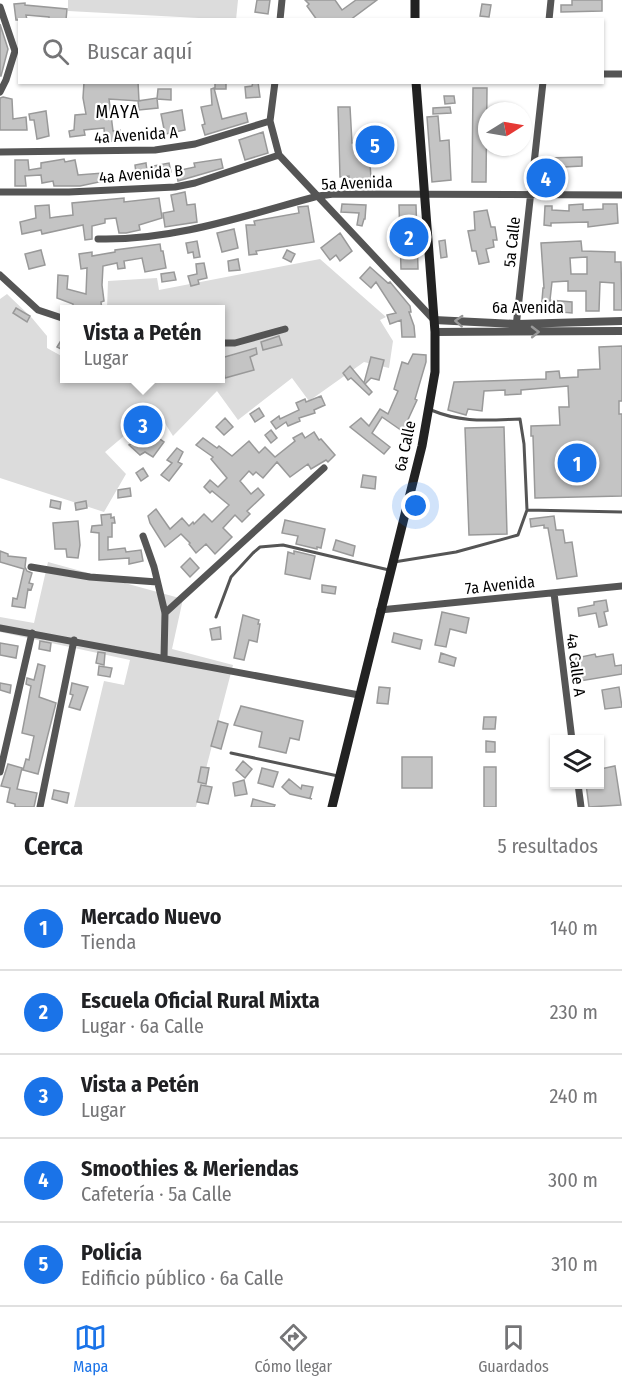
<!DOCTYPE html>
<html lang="es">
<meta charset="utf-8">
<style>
:root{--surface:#fff;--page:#f2f2f2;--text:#202124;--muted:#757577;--line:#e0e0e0;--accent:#1a73e8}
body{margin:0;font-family:"Fira Sans Condensed",sans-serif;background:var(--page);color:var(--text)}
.controls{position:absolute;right:18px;bottom:18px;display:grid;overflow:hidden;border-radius:0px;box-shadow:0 2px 4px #0004}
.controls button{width:54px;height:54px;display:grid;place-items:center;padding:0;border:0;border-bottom:2px solid var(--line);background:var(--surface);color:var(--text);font:30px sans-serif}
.compass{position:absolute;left:478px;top:102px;width:54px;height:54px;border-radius:50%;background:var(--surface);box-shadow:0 2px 4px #0004;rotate:79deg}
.you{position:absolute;left:416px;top:506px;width:21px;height:21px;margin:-15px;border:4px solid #fff;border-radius:50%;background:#1a73e8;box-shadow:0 0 0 9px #1a73e833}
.badge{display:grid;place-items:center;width:39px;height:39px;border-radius:50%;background:var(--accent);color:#fff;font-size:20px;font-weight:700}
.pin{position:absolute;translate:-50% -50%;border:3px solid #fff;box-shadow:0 2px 6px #0006}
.popup{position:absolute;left:60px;top:305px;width:165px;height:78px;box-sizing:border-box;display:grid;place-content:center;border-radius:0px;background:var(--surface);filter:drop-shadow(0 2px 4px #0005);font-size:20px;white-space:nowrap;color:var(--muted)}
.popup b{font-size:22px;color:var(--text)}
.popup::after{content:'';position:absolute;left:50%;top:100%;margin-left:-12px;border:12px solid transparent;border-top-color:var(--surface)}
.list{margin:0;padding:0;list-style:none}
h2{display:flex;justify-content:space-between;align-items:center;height:78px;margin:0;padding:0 24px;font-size:26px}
h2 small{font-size:20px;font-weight:400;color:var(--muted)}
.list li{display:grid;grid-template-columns:39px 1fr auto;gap:18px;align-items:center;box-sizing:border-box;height:84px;padding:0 24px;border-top:2px solid var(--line)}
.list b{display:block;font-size:22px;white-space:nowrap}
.list p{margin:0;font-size:20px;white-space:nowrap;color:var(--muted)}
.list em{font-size:20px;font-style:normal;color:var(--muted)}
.icon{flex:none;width:33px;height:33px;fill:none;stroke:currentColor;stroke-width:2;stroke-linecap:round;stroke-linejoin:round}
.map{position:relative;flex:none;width:622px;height:807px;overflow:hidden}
.search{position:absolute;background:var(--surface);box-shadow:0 2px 4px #0004;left:18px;right:18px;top:18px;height:66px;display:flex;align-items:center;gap:15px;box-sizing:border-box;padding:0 21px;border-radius:0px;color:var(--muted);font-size:22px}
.sheet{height:498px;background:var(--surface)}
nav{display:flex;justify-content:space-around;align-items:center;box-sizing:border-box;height:84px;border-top:2px solid var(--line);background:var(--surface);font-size:16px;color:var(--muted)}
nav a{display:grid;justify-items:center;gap:3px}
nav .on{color:var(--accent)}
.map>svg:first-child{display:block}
.green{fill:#dcdcdc}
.building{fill:#c4c4c4;stroke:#999;stroke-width:1.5;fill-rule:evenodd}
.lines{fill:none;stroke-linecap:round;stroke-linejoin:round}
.service{stroke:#555;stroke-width:3}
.minor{stroke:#555;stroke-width:7}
.tertiary{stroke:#555;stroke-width:8}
.secondary{stroke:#222;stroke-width:9}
.oneway{stroke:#999}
.labels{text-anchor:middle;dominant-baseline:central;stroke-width:4.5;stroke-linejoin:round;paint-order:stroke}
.street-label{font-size:16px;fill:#000;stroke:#fff}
.neighbourhood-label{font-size:18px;letter-spacing:1.5px;fill:#000;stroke:#fff}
</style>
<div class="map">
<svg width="622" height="807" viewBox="0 0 622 807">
<rect width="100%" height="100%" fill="#fff"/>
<path class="green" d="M68,0H238L236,20L68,11Z
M320,259L386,317L380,320L393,341L389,368L364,362L309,401L292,378L238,420L217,391L173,436L156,409L105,452L126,474L104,512L0,478V299L7,294L32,318L47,336V348L65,358V378H221V310L107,309L108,281L157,278L159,290Z
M48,562L183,599L172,649L233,665L196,807H74L104,681L124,685L130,660L0,632V617L34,623Z"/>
<path class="building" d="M257,0H270L268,14L255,12Z
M305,0H335L342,10L356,0H377L350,20H317L307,6L309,4Z
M572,0H602V11L561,12V5H572Z
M25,3V5L67,9L66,20H49V17L26,15L27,20H16L14,4Z
M482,4L491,5L489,17L480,16Z
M0,24L8,49L1,76H0Z
M84,82H138L139,101L109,99L113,131L120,130L121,140L105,142L104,128L84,130L85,135L70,137L69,131L74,130L75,115L86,114L83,98Z
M215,82H226V89H215Z
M253,82H258L260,97L246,98L245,87L252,86Z
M214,88L222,119L246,113L248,122L205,135L202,125L205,124L201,107L212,105L211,89Z
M473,88H487L486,182H472Z
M158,89H171V100L157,99Z
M444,96H454L455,103L445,104Z
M3,97L12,99L13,119L26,117L27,130H0V98Z
M157,98L158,108L139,110L138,101Z
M338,107H350L352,143H371V127H378L379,163H370L371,179L349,180V176L340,177Z
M450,107L451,113L433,114V108Z
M182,110L185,130L165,134L161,114Z
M46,111L49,136L37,139L34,120H30L29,114Z
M438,116L440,141L449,140L451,180L432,182L427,117Z
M263,132L268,153L245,160L239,140Z
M582,157V166L564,167L565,183L548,184L547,158Z
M64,159L65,162L75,160L78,175L103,173L104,181L80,186H54L53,181L42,183L41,175L25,176L26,186H15V160H28L29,170L41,168V163Z
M221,159L223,168L178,181L176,171L195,167L194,163Z
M146,163L147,171L136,173L135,165Z
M169,163L171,172L155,176L153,166Z
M185,192L187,205L195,204L197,222L165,227L163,213L174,211L171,195Z
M124,198V202L159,198L162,218L139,225L140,230L126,233H119L116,218L105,219V223L92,226V239L85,240L83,225L42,234L41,230L22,234L20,222L36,218L35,206L49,205L50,218L56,217L73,215L72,203Z
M342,204L366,205L365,219H364L362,226L357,225L359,213L341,212Z
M583,204V210L603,209V204H617L618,223L588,227V222L551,223V226L544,225L545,206H552V210L569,211V205Z
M399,205H416L418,269H401Z
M308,206L314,242L256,251L257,254L249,255L246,225H255L254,221L299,213L298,207Z
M487,210L491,227H495L497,240H493L494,247L486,249L489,262L479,264L476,251H472L468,231L475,230L474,212Z
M234,229L238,248L222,252L217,233Z
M340,233L352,251L340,261L336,255L330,260L321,248Z
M445,240L447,257L441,258L439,241Z
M197,241L200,257L194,258L193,252L188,253L186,243Z
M581,241L582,251L615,252V262H621L622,310H614V283L600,282L599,311H586V291H568V281L552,282L550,300L572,302V313L550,311L549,313H541L543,288H544L541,243ZM587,257V274H571L570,258Z
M160,244L161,251H163L166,268L145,272L142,258L124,261L125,268L118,269L117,263L103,266L102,285L104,301L101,302L102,309L73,307V304L57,298L58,275L68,276L67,289L86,294L87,268L81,269L79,254L92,252V256L115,252V250Z
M41,250L45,265L29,269L25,254Z
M287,250L295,254L291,262L283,258Z
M238,259L240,270L229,271L228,261Z
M204,263L207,278L198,280L199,284L191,286L188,276L197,274L196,264Z
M370,267L388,283L390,282L410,306L411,312H409L414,326L415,337H402L401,320L390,324L387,315L396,313L376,282L371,288L360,278Z
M174,272L176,280L162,282L161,274Z
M16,308L30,316L27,322L13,313Z
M65,334V351L57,347Z
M279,336L282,345L263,350L261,342Z
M622,346V401H619V414H622V496L535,498L533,436H531V426L560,425L559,407H569L568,386L521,390V394L505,395V390L484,391L482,411L468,409L466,415L448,410L454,382L546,379V372L559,371L560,378L578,377V370L600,369L599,347Z
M256,348L257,354L250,357L254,370L225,378L221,358Z
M413,354L426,355V362L415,399L417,400L406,424L409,425L405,433L382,417L372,433L390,447L384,454L350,427L361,418L369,426L380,409L388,414L398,391L394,389L402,362L408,364Z
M371,357L384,360L379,380L371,378L365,384L372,392L369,395L351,378L348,380L343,373L350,366L364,383Z
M321,396L325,405L314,410L315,413L299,418L300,421L288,426L286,422L276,429L271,422L279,416L280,419L299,410L296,403L305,399L306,402Z
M259,408L264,416L255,422L250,414Z
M157,417L162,424L155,429L150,422Z
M225,418L233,427L224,435L216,427Z
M136,424L143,433L147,430L164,442L153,457L145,452L140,455L129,445L136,441L127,430Z
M504,427L507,534L469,535L465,428Z
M271,430L277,438L271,443L265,435Z
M314,432L319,440L321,439L335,455L328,462L326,460L311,469L308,464L290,477L277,462L263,478L256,472L253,475L249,471L240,481L251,494L258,488L264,495L247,511L250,514L242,522L235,515L223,528L232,537L215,554L206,544L196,553L189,544L190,543L181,534L165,547L150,523L148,516L156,509L170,529L182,518L189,526L193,522L194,524L204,514L212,522L229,505L212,491L210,493L204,487L210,480L218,487L227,478L211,459L213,457L196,445L203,438L217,448L219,446L232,456L249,441L259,453L265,447L275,457L295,441L293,438L302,433L305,438Z
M177,448L183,452L178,462L182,464L169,481L161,475L172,463L167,460Z
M143,468L148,476L141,481L136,473Z
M363,475L376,477L375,489L361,487Z
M130,488L131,496L118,498V490Z
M51,500L61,502L60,509L50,507Z
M86,501L87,508L76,510L75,503Z
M111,514V518L114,517L115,523H112V537H108V550L125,548L126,552L141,550L143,561L129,564V558L99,560V533L91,532L92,526L102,525L101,515Z
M554,516L556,530H563L565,543L572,542L577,576L557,579L548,528H544V525L531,527L530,519Z
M285,520L325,529L321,548L317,547V549L296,544L298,536L282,533Z
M78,521L80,545L78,558L67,557L66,549H55L53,523Z
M336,540L355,546L353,556L333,550Z
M0,551L8,554V556L26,558L25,567L27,571L32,573L29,583L33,584L31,590L28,589L25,608L12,606L13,598L17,599L24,569L0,562Z
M294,551L315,556L310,579L285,574L288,552L294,554Z
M190,558L199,568L190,577L181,567Z
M322,585L336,587L335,594L322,592Z
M606,600L608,611L604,612L607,625L599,627L596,613L579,616L578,608L594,605V602Z
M442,612L469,618L466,633L450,629L446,647L435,645Z
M243,615L259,620L258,624H260L257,642L249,640L244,660L234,658Z
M220,627L221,639L212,640L210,629Z
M394,633L422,640L420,649L392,642Z
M40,641L51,643L50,651L39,649Z
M0,643L18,646L16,658L0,655Z
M98,652L105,653L104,665L96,663Z
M441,653L456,658L454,666L439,662Z
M595,654L596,657L613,654L615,666L622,665V674L574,682L571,662L576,661V658Z
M38,664L45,666L39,697L56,703L38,774L23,770L26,759L29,760L34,736L22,733L31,686L26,684L27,678L34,680Z
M99,666L112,668L110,677L98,675Z
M0,683L11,685L10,693L0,690Z
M72,683L88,687L80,710L69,707L73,695L70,694Z
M379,687L390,688L388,704L377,703Z
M619,687L622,707L605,709L602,690Z
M241,706L303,721L299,740L290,738L286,753L259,747L262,732L234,725Z
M484,717H496L495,729H483Z
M218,721L228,724L221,749L211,746Z
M486,741L495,742V752H486Z
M402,757H432V788H402Z
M243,761L252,769L245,778L236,770Z
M8,764L22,768L17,789L37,793L34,807H15V804L7,802L10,788L1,786Z
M615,766L621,805L589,807L586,784H600V769Z
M201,767L209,768L206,784L198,782Z
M484,767H496V807H484Z
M262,768L278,772L273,787L258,783Z
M289,779L301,789L302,785L313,787L310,798L312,799L290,794L282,787Z
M244,780L247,794L235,796L233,783Z
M201,785L212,787L208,804L197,802Z
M54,790L69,793L67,803L52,799Z
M253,799L275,805L274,807H251Z"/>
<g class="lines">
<path class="service" d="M527,510L622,512
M394,562L456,552L518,535L527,510L524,444L520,419C487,420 462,423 431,410
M216,617L231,577L253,553L260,547L283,545L389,570
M231,753L338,776"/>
<path class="minor" d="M0,7L15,51
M280,20L282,0
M549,20L551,0
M602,74H622
M275,82L270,121L279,155L434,320
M0,92L6,80L15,51
M0,152L155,150L195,144L270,121
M0,192H69L175,187L195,183L279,155
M98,239C173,241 247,215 318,196L334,194L622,195
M0,275L38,310L65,319
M516,327L543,82
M221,343H235L285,329
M143,536L154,567L165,613L164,658
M31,567L90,577L157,582
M554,593L572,740
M380,610L622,586
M165,613L324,468
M0,628L359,695
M0,772L32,633
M578,784L581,807
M40,807L74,640"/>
<path class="tertiary" d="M434,320L517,324L622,321
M435,332L622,331"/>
<path class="secondary" d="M415,20V0
M332,807L422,446L435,372V332L416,82"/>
</g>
<defs><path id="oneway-chevron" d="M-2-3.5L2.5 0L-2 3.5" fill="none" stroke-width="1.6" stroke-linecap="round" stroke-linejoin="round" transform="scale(1.5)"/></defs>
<g class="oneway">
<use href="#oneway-chevron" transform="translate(459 321) rotate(-177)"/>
<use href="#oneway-chevron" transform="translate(535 332) rotate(-1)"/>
</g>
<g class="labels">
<g class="street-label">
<text transform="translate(136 135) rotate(-4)">4a Avenida A</text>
<text transform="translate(141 174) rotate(-5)">4a Avenida B</text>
<text transform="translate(357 183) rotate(-2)">5a Avenida</text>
<text transform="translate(512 242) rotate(-84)">5a Calle</text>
<text x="528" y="307">6a Avenida</text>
<text transform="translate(405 446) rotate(-78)">6a Calle</text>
<text transform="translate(500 585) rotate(-6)">7a Avenida</text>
<text transform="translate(576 665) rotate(83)">4a Calle A</text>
</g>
<g class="neighbourhood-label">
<text x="118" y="112">MAYA</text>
</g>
</g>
</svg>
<div class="controls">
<button><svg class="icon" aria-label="layers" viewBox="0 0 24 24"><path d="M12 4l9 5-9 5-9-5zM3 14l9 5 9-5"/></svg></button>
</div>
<svg class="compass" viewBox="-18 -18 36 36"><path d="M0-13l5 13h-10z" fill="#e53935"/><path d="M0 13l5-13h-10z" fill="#757577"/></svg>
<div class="you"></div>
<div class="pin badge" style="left:577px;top:463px">1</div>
<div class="pin badge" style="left:409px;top:237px">2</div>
<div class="pin badge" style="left:143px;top:425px">3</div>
<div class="popup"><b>Vista a Petén</b>Lugar</div>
<div class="pin badge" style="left:546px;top:178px">4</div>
<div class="pin badge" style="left:375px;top:145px">5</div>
<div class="search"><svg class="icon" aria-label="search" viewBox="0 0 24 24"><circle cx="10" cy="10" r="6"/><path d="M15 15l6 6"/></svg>Buscar aquí</div>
</div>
<section class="sheet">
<h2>Cerca<small>5 resultados</small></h2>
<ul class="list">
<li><span class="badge">1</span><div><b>Mercado Nuevo</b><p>Tienda</p></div><em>140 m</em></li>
<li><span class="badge">2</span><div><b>Escuela Oficial Rural Mixta</b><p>Lugar · 6a Calle</p></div><em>230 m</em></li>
<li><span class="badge">3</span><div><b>Vista a Petén</b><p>Lugar</p></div><em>240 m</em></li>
<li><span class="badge">4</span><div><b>Smoothies &amp; Meriendas</b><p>Cafetería · 5a Calle</p></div><em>300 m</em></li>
<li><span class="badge">5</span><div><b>Policía</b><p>Edificio público · 6a Calle</p></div><em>310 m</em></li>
</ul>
</section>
<nav>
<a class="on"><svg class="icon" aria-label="map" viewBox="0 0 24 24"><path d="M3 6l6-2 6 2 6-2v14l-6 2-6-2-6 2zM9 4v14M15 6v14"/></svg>Mapa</a>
<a><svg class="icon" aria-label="directions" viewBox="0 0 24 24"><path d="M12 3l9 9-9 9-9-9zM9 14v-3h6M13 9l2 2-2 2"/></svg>Cómo llegar</a>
<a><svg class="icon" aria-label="saved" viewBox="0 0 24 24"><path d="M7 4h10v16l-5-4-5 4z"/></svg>Guardados</a>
</nav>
